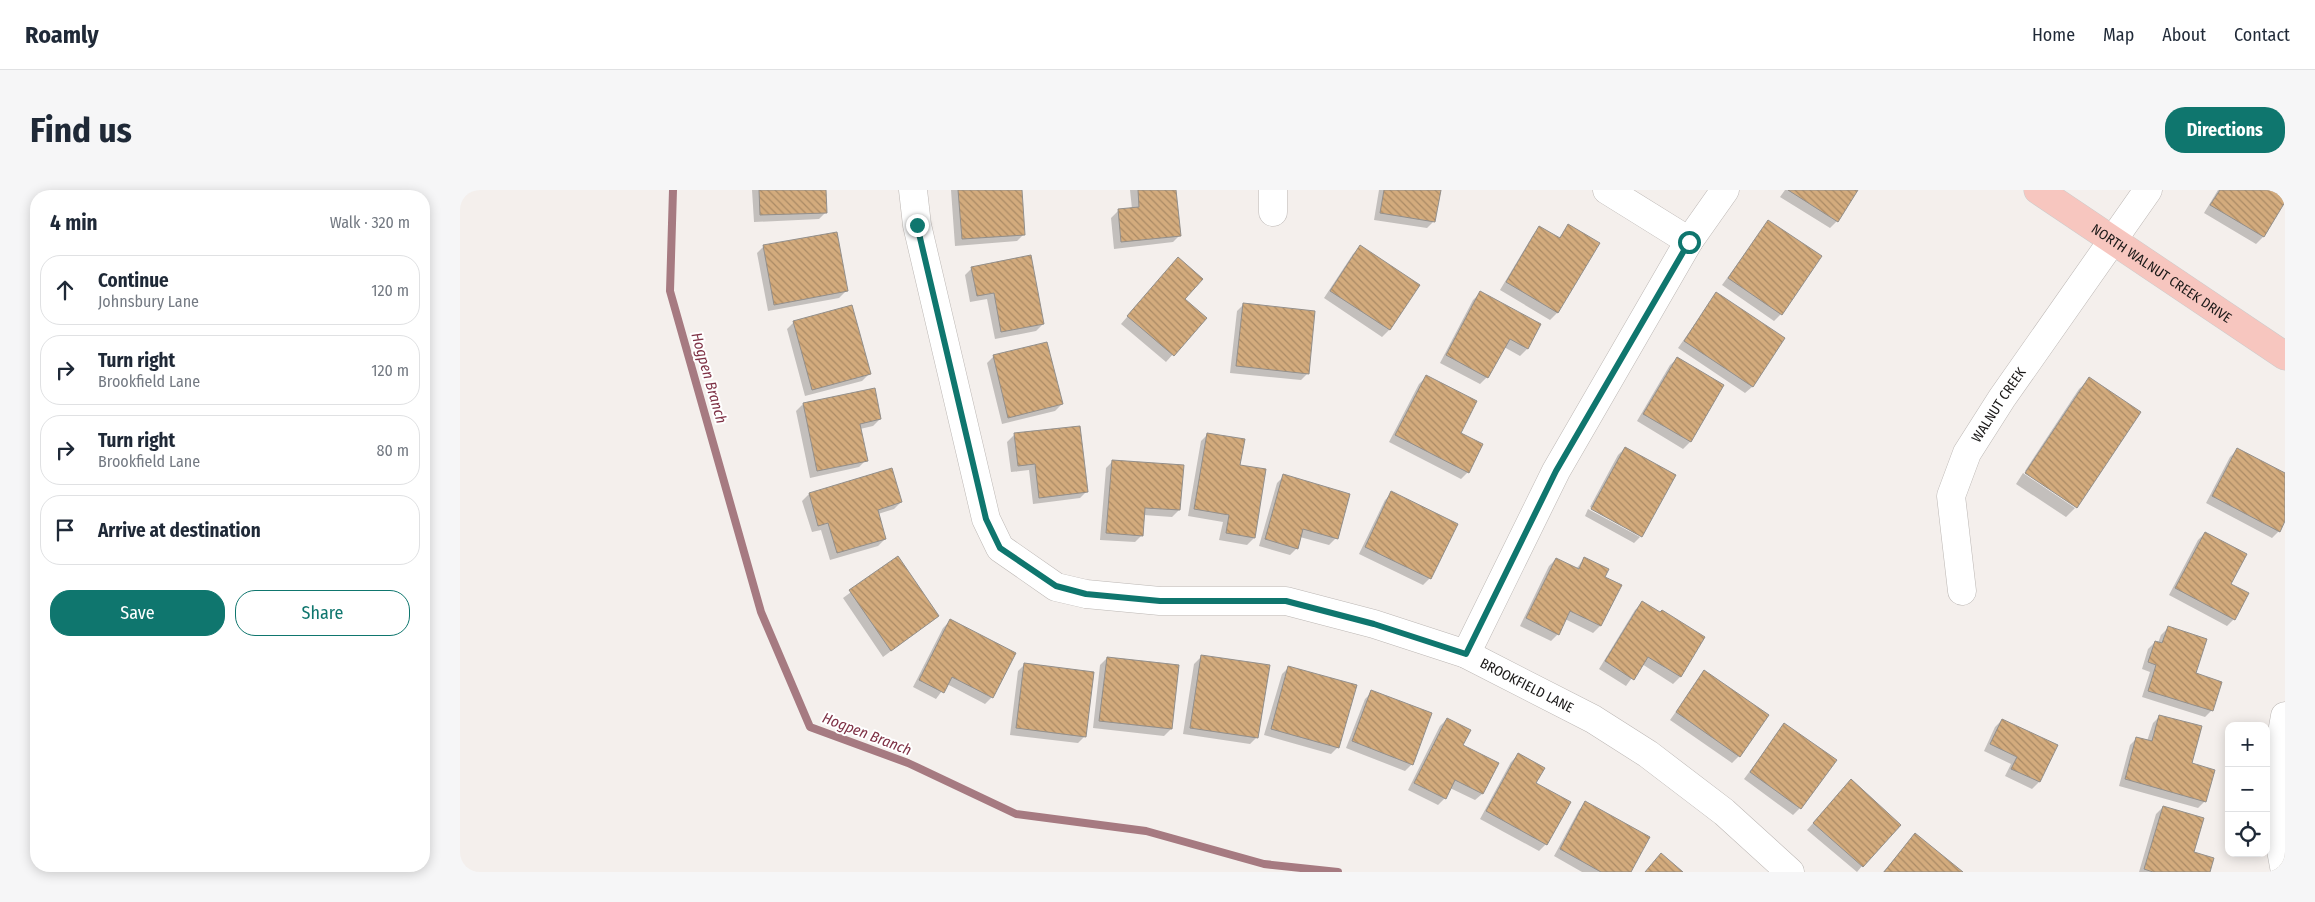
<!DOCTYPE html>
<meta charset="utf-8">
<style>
:root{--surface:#fff;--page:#f6f6f7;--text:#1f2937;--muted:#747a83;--line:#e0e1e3;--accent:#0f766e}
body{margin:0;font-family:"Fira Sans Condensed",sans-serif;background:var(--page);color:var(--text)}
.controls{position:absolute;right:15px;bottom:15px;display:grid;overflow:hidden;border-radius:10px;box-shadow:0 2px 12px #0003}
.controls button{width:45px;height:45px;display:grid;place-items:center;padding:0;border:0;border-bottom:1px solid var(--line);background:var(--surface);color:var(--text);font:25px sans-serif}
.stop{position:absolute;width:15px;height:15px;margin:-11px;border:4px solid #0f766e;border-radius:50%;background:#fff}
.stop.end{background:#0f766e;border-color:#fff;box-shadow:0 1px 5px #0008}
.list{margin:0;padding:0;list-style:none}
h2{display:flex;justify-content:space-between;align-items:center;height:65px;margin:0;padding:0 20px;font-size:21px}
h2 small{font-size:16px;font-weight:400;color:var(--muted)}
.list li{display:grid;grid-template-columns:32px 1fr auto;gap:15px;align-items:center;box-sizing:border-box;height:70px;margin:0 10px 10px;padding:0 10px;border:1px solid var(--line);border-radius:20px}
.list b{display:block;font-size:19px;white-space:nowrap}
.list p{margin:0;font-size:16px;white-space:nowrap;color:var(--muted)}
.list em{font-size:16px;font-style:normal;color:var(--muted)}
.actions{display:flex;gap:10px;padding:15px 20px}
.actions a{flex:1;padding:11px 0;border:1px solid var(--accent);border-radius:20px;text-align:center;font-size:18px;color:var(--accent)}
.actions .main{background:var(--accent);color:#fff}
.icon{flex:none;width:28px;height:28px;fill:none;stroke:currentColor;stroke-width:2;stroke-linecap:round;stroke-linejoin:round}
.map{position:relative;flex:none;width:1825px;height:682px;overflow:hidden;border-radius:20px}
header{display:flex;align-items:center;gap:30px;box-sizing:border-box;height:70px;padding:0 25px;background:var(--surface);border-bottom:1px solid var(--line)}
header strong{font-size:24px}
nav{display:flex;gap:28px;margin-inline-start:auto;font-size:18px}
.intro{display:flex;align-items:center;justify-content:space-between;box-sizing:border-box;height:120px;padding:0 30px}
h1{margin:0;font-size:35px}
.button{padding:12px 22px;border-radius:20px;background:var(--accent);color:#fff;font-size:18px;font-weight:700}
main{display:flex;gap:30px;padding:0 30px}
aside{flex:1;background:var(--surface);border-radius:20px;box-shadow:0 2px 12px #0003}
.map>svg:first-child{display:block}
.shadow{fill:#0003}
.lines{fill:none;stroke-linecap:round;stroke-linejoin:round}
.stream{stroke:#a67a81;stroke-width:8}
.building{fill:url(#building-back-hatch);stroke:#938f8b}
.minor-casing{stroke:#bcb7b4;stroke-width:29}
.major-casing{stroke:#cdcccc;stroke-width:29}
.minor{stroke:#fff;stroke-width:28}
.major{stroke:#f7c6bf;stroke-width:28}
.route{stroke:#0f766e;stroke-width:6}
.labels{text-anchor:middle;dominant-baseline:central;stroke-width:4;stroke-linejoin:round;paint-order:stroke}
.street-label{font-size:14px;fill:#1b1918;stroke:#fff}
.water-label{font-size:15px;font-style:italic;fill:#7f3246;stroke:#fff}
</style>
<header>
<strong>Roamly</strong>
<nav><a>Home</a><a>Map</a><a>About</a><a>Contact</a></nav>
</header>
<div class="intro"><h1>Find us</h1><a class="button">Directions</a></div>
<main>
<aside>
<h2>4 min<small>Walk · 320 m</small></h2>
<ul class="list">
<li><svg class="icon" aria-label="ahead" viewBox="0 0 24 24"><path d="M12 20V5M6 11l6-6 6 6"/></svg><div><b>Continue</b><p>Johnsbury Lane</p></div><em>120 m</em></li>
<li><svg class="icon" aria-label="right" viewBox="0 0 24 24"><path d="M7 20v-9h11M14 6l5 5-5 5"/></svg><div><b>Turn right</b><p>Brookfield Lane</p></div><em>120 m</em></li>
<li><svg class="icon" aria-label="right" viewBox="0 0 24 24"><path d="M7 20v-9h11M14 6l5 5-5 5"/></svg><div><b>Turn right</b><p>Brookfield Lane</p></div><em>80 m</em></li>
<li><svg class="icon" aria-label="arrive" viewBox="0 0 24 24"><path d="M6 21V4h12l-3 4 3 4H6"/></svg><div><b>Arrive at destination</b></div></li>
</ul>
<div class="actions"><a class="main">Save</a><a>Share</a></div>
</aside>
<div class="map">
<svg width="1825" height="682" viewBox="0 0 1825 682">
<defs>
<pattern id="building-back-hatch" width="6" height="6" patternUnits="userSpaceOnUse" patternTransform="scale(1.25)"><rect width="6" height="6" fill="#d3ab7d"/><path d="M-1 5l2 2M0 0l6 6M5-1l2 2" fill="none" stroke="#aa8a65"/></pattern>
</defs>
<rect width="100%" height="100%" fill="#f4efec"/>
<path class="shadow" d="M292,0H365L366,22L359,29L294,32Z
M491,0H560L564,44L557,51L495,56Z
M670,0H715L720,45L713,52L654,59L651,28L658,21L672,19Z
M919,0H979L974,31L967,38L914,30Z
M1325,0H1396L1377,31L1370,38L1320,7Z
M1758,0H1825V10L1803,47L1796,54L1744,23Z
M1309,31L1321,124L1314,131L1262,95Z
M1108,36L1097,123L1090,130L1040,100L1073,45L1080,38L1098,49Z
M304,56L386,101L379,108L308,121L297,63Z
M900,57L959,95L929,140L922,147L864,108L893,64Z
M711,76L723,109L745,128L706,172L661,134Z
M512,78L583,134L576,141L535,149L527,109L510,112L505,85Z
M1020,103L1080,135L1067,159L1060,166L1044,157L1027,187L1020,194L980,173L1013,110Z
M1256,104L1323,149L1292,197L1285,203L1218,158Z
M784,114L848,183L841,190L770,183L777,121Z
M334,132L409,184L402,191L345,206L327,139Z
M534,166L602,214L595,221L542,234L527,173Z
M1217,169L1263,195L1230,252L1223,259L1177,231L1210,175Z
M966,187L999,243L1008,282L1001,289L929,252L959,194Z
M1630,189L1616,316L1565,281L1619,199Z
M343,214L420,229L413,236L400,239L406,270L399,277L350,288L336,221Z
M748,244L779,276L794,348L787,355L759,350L763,332L728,326L741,251Z
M554,245L627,301L620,308L573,314L569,280L551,282L547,252Z
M1165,258L1214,285L1180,346L1130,317L1158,265Z
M1777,260L1825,285V329L1819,341L1812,348L1746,313L1770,267Z
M653,271L719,320L712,327L684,325L682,345L675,352L640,350L646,278Z
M431,280L441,312L434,319L418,324L425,349L418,356L370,370L361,340L352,342L342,311L349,304Z
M1563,283L1615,318L1606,327L1556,294Z
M824,286L876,348L869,355L840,347L837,358L830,365L799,356L817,293Z
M932,303L970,388L963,395L899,364L925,310Z
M1128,319L1180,347L1174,353L1125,326Z
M1745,343L1770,394L1774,429L1767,436L1709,405L1738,350Z
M437,368L478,426L423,467L383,408Z
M1125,368L1143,387L1160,396L1140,436L1133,443L1105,429L1098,444L1091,451L1060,436L1089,376L1096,369L1116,379Z
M1182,413L1243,448L1220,487L1213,494L1182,474L1166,496L1139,479L1175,420Z
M490,431L532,507L525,514L487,494L476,509L453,497L483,438Z
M1708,438L1752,520L1745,527L1682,507L1690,482L1682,479L1688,459L1695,452L1698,453L1701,445Z
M741,467L797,547L790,554L723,544L734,474Z
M647,468L711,539L704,546L633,538L640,475Z
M565,474L625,546L618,553L550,545L558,481Z
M829,477L878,557L871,564L804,545L822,484Z
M1244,482L1279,566L1272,573L1210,530Z
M912,502L952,574L945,581L886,558L905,509Z
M1700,526L1730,574L1745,611L1738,618L1659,596L1670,555L1677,548L1687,551L1693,533Z
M987,529L1002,556L1037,574L1022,604L1015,610L990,598L985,608L978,615L948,600L980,536Z
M1542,530L1596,556L1579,592L1572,599L1545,586L1551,574L1524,561L1535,537Z
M1325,534L1340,618L1333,625L1284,589Z
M1058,565L1074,594L1086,654L1079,661L1020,629L1051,572Z
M1384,598L1402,676L1397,682L1347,640Z
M1126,613L1169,682H1122L1094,666L1119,620Z
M1703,617L1733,663L1748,682H1679L1696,624Z
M1455,645L1501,682H1423Z"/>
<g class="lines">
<path class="stream" d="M213,0L210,101L301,422L350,537L448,573L556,624L686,641L804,674L878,682"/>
</g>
<path class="building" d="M299,0H366L367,23L300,25Z
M498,0H562L565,45L502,49Z
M678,0H716L721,46L661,52L658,19L679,17Z
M924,0H981L975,32L920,23Z
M1328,0H1398L1378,32Z
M1760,0H1825V12L1804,47L1750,15Z
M1308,30L1362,66L1322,125L1268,88Z
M1108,34L1140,53L1098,123L1046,92L1079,36L1100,48Z
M377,42L388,101L314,115L303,55Z
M900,55L960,95L930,140L870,101Z
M571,65L584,134L541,142L534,103L517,106L511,77Z
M718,67L743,89L725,109L747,128L714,166L667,126Z
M1020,101L1081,134L1068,159L1050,149L1028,188L986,165Z
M1256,102L1325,148L1293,197L1224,151Z
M783,113L855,121L849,184L776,176Z
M392,115L411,184L352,200L333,131Z
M587,152L603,214L548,228L533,165Z
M1217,167L1264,195L1231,252L1183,224Z
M966,185L1017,211L1001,243L1023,254L1009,283L935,245Z
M1629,187L1681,222L1617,318L1565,283Z
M415,198L421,229L400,234L408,271L357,281L343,213Z
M620,236L628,302L579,308L575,274L558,276L554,243Z
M747,243L785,249L780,275L806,279L795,348L766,343L769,325L734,319Z
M1165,257L1216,285L1182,347L1131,319Z
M1777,258L1825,283V331L1820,342L1752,306Z
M652,270L724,275L720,320L685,318L683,346L646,343Z
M432,278L442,312L418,320L426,349L377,363L368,333L358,336L349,303Z
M823,284L890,304L878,349L843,339L838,359L805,349Z
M931,301L998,334L971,389L905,357Z
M1745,342L1787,364L1771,394L1789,403L1775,430L1715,398Z
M438,366L479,426L431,461L389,400Z
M1124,367L1149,379L1145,387L1162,395L1141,436L1110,421L1099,445L1066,428L1096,368L1119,379Z
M1182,411L1200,422L1202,420L1245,447L1221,487L1188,467L1174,490L1145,471Z
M490,429L556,463L533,508L492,487L484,503L459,490Z
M1708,436L1747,449L1736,483L1762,492L1753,521L1688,501L1696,475L1688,472L1695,451L1702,453Z
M741,465L810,475L798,548L730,538Z
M647,467L719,475L712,539L639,531Z
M564,473L634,482L626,547L556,538Z
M828,476L897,495L879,558L811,539Z
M1244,480L1309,525L1280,567L1216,522Z
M911,500L972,523L953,575L892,551Z
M1699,525L1742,536L1732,573L1755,580L1746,612L1665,589L1676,547L1692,551Z
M987,528L1011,540L1003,555L1039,573L1023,604L995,590L986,609L954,593Z
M1542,529L1598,555L1580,592L1551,579L1557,567L1530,554Z
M1324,533L1377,570L1341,619L1290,582Z
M1058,563L1085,578L1076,593L1111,612L1087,655L1026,621Z
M1391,589L1441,635L1403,677L1353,633Z
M1125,611L1190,647L1171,682H1141L1100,659Z
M1703,616L1744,628L1734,662L1754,668L1750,682H1693L1684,679Z
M1455,643L1503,682H1424Z
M1201,663L1223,682H1185Z"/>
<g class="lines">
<defs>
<g id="minor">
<path id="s1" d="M453,0L457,35L526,329L540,358L596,397L626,404L700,411H826L914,434L1006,464L1133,529L1188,564L1264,622L1330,682"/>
<path d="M1147,0L1229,51"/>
<path d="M813,22V0"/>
<path id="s2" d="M1502,401L1491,306L1507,263L1542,208L1688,0"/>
<path d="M1006,464L1096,281L1229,51L1265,0"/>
<path d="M1825,682L1811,605L1825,526"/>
</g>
<g id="major">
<path id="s3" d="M1578,0L1825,166"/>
</g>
</defs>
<use href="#minor" class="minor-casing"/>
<use href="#major" class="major-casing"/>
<use href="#minor" class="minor"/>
<use href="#major" class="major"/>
</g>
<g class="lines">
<path class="route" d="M457,35L526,329L540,358L596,396L626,404L700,411H826L914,434L1006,464L1096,281L1229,52"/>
</g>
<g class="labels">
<g class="street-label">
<text stroke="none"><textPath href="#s3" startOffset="149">NORTH WALNUT CREEK DRIVE</textPath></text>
<text stroke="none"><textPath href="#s2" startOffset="199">WALNUT CREEK</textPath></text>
<text stroke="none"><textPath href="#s1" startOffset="925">BROOKFIELD LANE</textPath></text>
</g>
<g class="water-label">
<text transform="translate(249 188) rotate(74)">Hogpen Branch</text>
<text transform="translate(407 544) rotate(21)">Hogpen Branch</text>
</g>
</g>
</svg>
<div class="controls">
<button>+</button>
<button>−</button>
<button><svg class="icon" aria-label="locate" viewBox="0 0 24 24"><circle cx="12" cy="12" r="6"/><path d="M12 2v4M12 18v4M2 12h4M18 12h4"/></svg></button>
</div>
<div class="stop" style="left:1229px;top:52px"></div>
<div class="stop end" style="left:457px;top:35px"></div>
</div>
</main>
